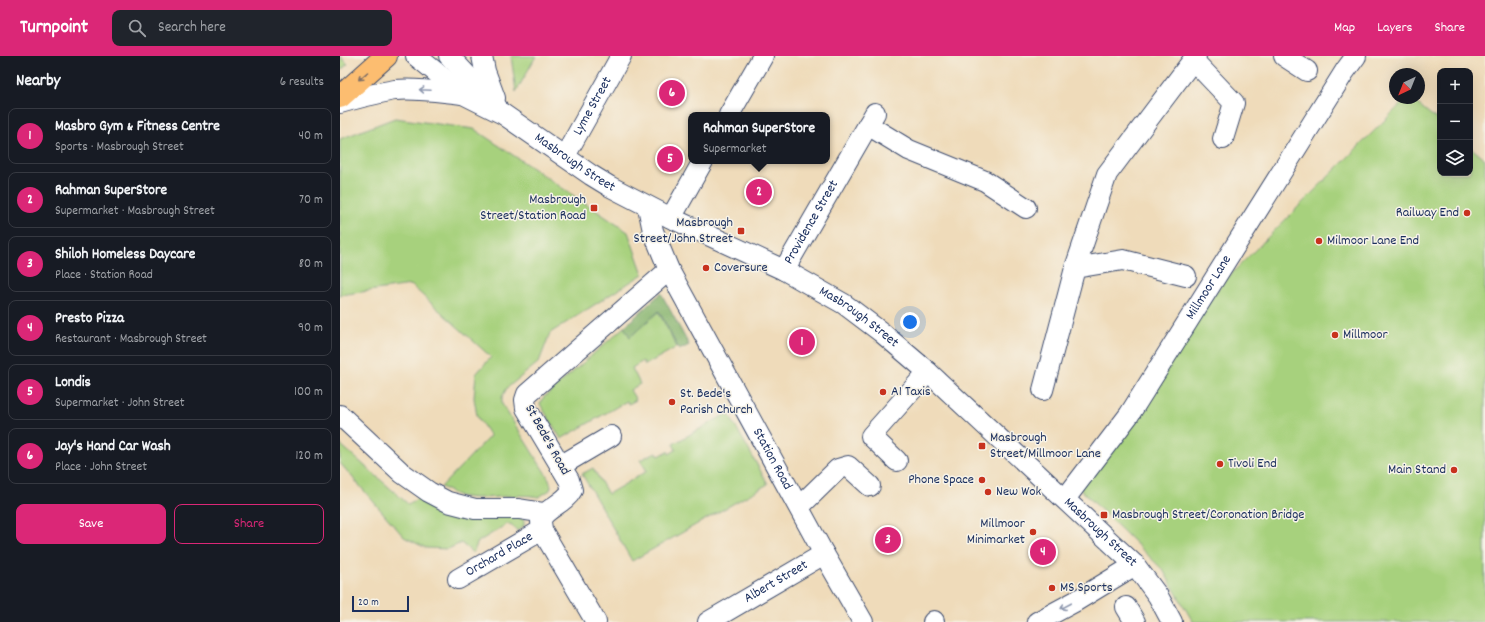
<!DOCTYPE html>
<meta charset="utf-8">
<style>
:root{--surface:#171b24;--page:#20242c;--text:#f1f3f6;--muted:#9ea1a6;--line:#363941;--accent:#db2777}
body{margin:0;font-family:Dekko,sans-serif;background:var(--page);color:var(--text)}
.controls{position:absolute;right:12px;top:12px;display:grid;overflow:hidden;border-radius:8px;box-shadow:0 4px 16px #0002}
.controls button{width:36px;height:36px;display:grid;place-items:center;padding:0;border:0;border-bottom:1px solid var(--line);background:var(--surface);color:var(--text);font:20px sans-serif}
.compass{position:absolute;left:1049px;top:12px;width:36px;height:36px;border-radius:50%;background:var(--surface);box-shadow:0 4px 16px #0002;rotate:223deg}
.scale{position:absolute;left:12px;bottom:10px;width:57px;box-sizing:border-box;padding-left:4px;border:2px solid #1b2f5e;border-top:0;font-size:11px;line-height:14px;white-space:nowrap;color:#1b2f5e;-webkit-text-stroke:3px #f7f3e8;paint-order:stroke}
.you{position:absolute;left:570px;top:266px;width:14px;height:14px;margin:-10px;border:3px solid #fff;border-radius:50%;background:#1a73e8;box-shadow:0 0 0 6px #1a73e833}
.badge{display:grid;place-items:center;width:26px;height:26px;border-radius:50%;background:var(--accent);color:#fff;font-size:13px;font-weight:700}
.pin{position:absolute;translate:-50% -50%;border:2px solid #fff;box-shadow:0 1px 4px #0006}
.popup{position:absolute;left:348px;top:56px;width:142px;height:52px;box-sizing:border-box;display:grid;place-content:center;border-radius:8px;background:var(--surface);filter:drop-shadow(0 1px 3px #0005);font-size:13px;white-space:nowrap;color:var(--muted)}
.popup b{font-size:15px;color:var(--text)}
.popup::after{content:'';position:absolute;left:50%;top:100%;margin-left:-8px;border:8px solid transparent;border-top-color:var(--surface)}
.list{margin:0;padding:0;list-style:none}
h2{display:flex;justify-content:space-between;align-items:center;height:52px;margin:0;padding:0 16px;font-size:17px}
h2 small{font-size:13px;font-weight:400;color:var(--muted)}
.list li{display:grid;grid-template-columns:26px 1fr auto;gap:12px;align-items:center;box-sizing:border-box;height:56px;margin:0 8px 8px;padding:0 8px;border:1px solid var(--line);border-radius:8px}
.list b{display:block;font-size:15px;white-space:nowrap}
.list p{margin:0;font-size:13px;white-space:nowrap;color:var(--muted)}
.list em{font-size:13px;font-style:normal;color:var(--muted)}
.actions{display:flex;gap:8px;padding:12px 16px}
.actions a{flex:1;padding:9px 0;border:1px solid var(--accent);border-radius:8px;text-align:center;font-size:14px;color:var(--accent)}
.actions .main{background:var(--accent);color:#fff}
.icon{flex:none;width:22px;height:22px;fill:none;stroke:currentColor;stroke-width:2;stroke-linecap:round;stroke-linejoin:round}
.map{position:relative;flex:none;width:1145px;height:566px;overflow:hidden}
header{display:flex;align-items:center;gap:24px;box-sizing:border-box;height:56px;padding:0 20px;background:var(--accent);color:#fff}
header strong{font-size:19px}
nav{display:flex;gap:22px;margin-inline-start:auto;font-size:14px}
.search{width:280px;height:36px;background:var(--page);display:flex;align-items:center;gap:10px;box-sizing:border-box;padding:0 14px;border-radius:8px;color:var(--muted);font-size:15px}
main{display:flex}
aside{flex:1;background:var(--surface)}
.map>svg:first-child{display:block}
.green{fill:#a7d17d;stroke:#61806e}
.forest{fill:#85b36c;stroke:#507165}
.lines{fill:none;stroke-linecap:round;stroke-linejoin:round}
.minor-casing{stroke:#3b496c;stroke-width:22}
.major-casing{stroke:#3b496c;stroke-width:24}
.minor{stroke:#fff;stroke-width:20}
.major{stroke:#fcbd6f;stroke-width:22}
.oneway{stroke:#806f66}
.oneway2{stroke:#8d97ae}
.poi-dot{fill:#c8321e;stroke:#f7f3e8;stroke-width:1.5}
.labels{text-anchor:middle;dominant-baseline:central;stroke-width:3;stroke-linejoin:round;paint-order:stroke}
.street-label{font-size:14px;fill:#1b2f5e;stroke:#f7f3e8}
.poi-label{font-size:14px;fill:#1b2f5e;stroke:#f7f3e8;text-anchor:start}
</style>
<header>
<strong>Turnpoint</strong>
<div class="search"><svg class="icon" aria-label="search" viewBox="0 0 24 24"><circle cx="10" cy="10" r="6"/><path d="M15 15l6 6"/></svg>Search here</div>
<nav><a>Map</a><a>Layers</a><a>Share</a></nav>
</header>
<main>
<aside>
<h2>Nearby<small>6 results</small></h2>
<ul class="list">
<li><span class="badge">1</span><div><b>Masbro Gym &amp; Fitness Centre</b><p>Sports · Masbrough Street</p></div><em>40 m</em></li>
<li><span class="badge">2</span><div><b>Rahman SuperStore</b><p>Supermarket · Masbrough Street</p></div><em>70 m</em></li>
<li><span class="badge">3</span><div><b>Shiloh Homeless Daycare</b><p>Place · Station Road</p></div><em>80 m</em></li>
<li><span class="badge">4</span><div><b>Presto Pizza</b><p>Restaurant · Masbrough Street</p></div><em>90 m</em></li>
<li><span class="badge">5</span><div><b>Londis</b><p>Supermarket · John Street</p></div><em>100 m</em></li>
<li><span class="badge">6</span><div><b>Jay's Hand Car Wash</b><p>Place · John Street</p></div><em>120 m</em></li>
</ul>
<div class="actions"><a class="main">Save</a><a>Share</a></div>
</aside>
<div class="map">
<svg width="1145" height="566" viewBox="0 0 1145 566">
<rect width="100%" height="100%" fill="#f7f3e8"/>
<filter id="ink" filterUnits="userSpaceOnUse"><feTurbulence type="fractalNoise" baseFrequency=".025" numOctaves="2"/><feDisplacementMap in="SourceGraphic" scale="8" xChannelSelector="R" yChannelSelector="G"/><feConvolveMatrix kernelMatrix="1 2 1 2 8 2 1 2 1" color-interpolation-filters="sRGB"/></filter>
<filter id="wash" filterUnits="userSpaceOnUse"><feTurbulence type="fractalNoise" baseFrequency=".012" numOctaves="4" result="noise"/><feDisplacementMap in="SourceGraphic" scale="16" xChannelSelector="R" yChannelSelector="G"/><feGaussianBlur stdDeviation="0.9" result="paint"/><feColorMatrix in="noise" values="0 0 0 0 0 0 0 0 0 0 0 0 0 0 0 0 0 1.4 0 .05"/><feComposite in="paint" operator="in"/></filter>
<g filter="url(#wash)">
<rect width="100%" height="100%" fill="#efdbba"/>
<path class="green" d="M0,0L8,8L0,15Z
M171,0H196L176,36Z
M1067,42H1070L1100,66V117H1130V91L1145,103V566H853L823,514L739,432L883,226Z
M55,62L134,73L288,176L303,218L210,277L199,306L167,332L162,341V348L209,423L211,430L210,434L199,441C174,436 149,445 124,441C116,440 108,434 101,431L150,380L137,360L134,342L136,318L151,301L71,229L0,239V83Z
M318,255L337,291L305,309L303,305L292,312L300,328L290,334L296,344L289,348L287,345L221,383L200,348L202,343L284,271L290,281Z
M388,357L428,428L292,505L242,418L253,412L268,438L307,415L300,404L316,396L319,400L328,395L329,398L336,394L333,388Z
M0,388L68,448L79,442L93,446L176,459L184,464V470L177,475L174,471L167,468L138,486L133,497L121,487L108,493L86,492L64,481L0,407Z"/>
<path class="forest" d="M321,237L349,289L339,294L319,255L290,281L284,271Z"/>
</g>
<g filter="url(#ink)">
<g class="lines">
<defs>
<g id="minor">
<path id="s1" d="M76,0L123,38L163,58L251,119L269,130L331,162L444,214L504,248L541,276L588,316L795,509L818,540L832,566"/>
<path d="M109,0L157,51"/>
<path d="M142,0L145,15L155,42"/>
<path d="M944,0L967,15"/>
<path d="M853,4L894,47L883,83"/>
<path d="M0,47C18,42 36,37 55,34C78,32 101,36 123,38"/>
<path d="M389,59L423,0"/>
<path d="M528,69L569,94L645,125L686,152"/>
<path id="s2" d="M225,100L281,0"/>
<path id="s3" d="M308,151L313,175L329,214L484,498L523,566"/>
<path d="M331,162L363,105"/>
<path d="M735,212L767,118L856,0"/>
<path id="s4" d="M444,214L535,57"/>
<path d="M703,334L735,212L783,204L846,220"/>
<path d="M0,359L62,417L89,436L108,446L135,453H179L204,457"/>
<path d="M557,405L531,380L588,316"/>
<path d="M220,410L271,380"/>
<path id="s5" d="M725,443L789,359L1005,15L1016,0"/>
<path d="M459,451L498,413L508,410L530,430"/>
<path id="s6" d="M118,523L202,474"/>
<path d="M786,551L795,566"/>
<path d="M256,566L202,474C202,471 201,468 201,465C203,453 225,448 232,434L229,424L186,352L185,344L187,338L329,214"/>
<path id="s7" d="M368,566L484,498"/>
<path d="M593,566L594,565"/>
<path d="M697,566L736,545L795,509"/>
</g>
<path id="major" d="M0,41L46,0"/>
</defs>
<use href="#minor" class="minor-casing"/>
<use href="#major" class="major-casing"/>
<use href="#minor" class="minor"/>
<use href="#major" class="major"/>
</g>
<defs><path id="oneway-shaft" d="M-6 0H5M1.5-3L5.5 0L1.5 3" fill="none" stroke-width="1.6" stroke-linecap="round" stroke-linejoin="round"/></defs>
<use class="oneway" href="#oneway-shaft" transform="translate(23 20) rotate(139)"/>
<g class="oneway2">
<use href="#oneway-shaft" transform="translate(85 34) rotate(-177)"/>
<use href="#oneway-shaft" transform="translate(726 550) rotate(152)"/>
</g>
</g>
<g class="poi-dot">
<rect x="250" y="148" width="8" height="8" rx="2"/>
<circle cx="1127" cy="157" r="4"/>
<rect x="397" y="171" width="8" height="8" rx="2"/>
<circle cx="979" cy="185" r="4"/>
<circle cx="366" cy="212" r="4"/>
<circle cx="995" cy="279" r="4"/>
<circle cx="543" cy="336" r="4"/>
<circle cx="332" cy="346" r="4"/>
<rect x="638" y="386" width="8" height="8" rx="2"/>
<circle cx="880" cy="408" r="4"/>
<circle cx="1114" cy="414" r="4"/>
<circle cx="642" cy="424" r="4"/>
<circle cx="648" cy="436" r="4"/>
<rect x="760" y="455" width="8" height="8" rx="2"/>
<circle cx="693" cy="476" r="4"/>
<circle cx="712" cy="532" r="4"/>
</g>
<g class="labels">
<g class="street-label">
<text stroke="none"><textPath href="#s2" startOffset="57">Lyme Street</textPath></text>
<text stroke="none"><textPath href="#s1" startOffset="192">Masbrough Street</textPath></text>
<text stroke="none"><textPath href="#s4" startOffset="55">Providence Street</textPath></text>
<text stroke="none"><textPath href="#s5" startOffset="256">Millmoor Lane</textPath></text>
<text stroke="none"><textPath href="#s1" startOffset="516">Masbrough Street</textPath></text>
<text transform="translate(207 384) rotate(61)">St Bede's Road</text>
<text stroke="none"><textPath href="#s3" startOffset="282">Station Road</textPath></text>
<text stroke="none"><textPath href="#s1" startOffset="840">Masbrough Street</textPath></text>
<text stroke="none"><textPath href="#s6" startOffset="48">Orchard Place</textPath></text>
<text stroke="none"><textPath href="#s7" startOffset="79">Albert Street</textPath></text>
</g>
<g class="poi-label">
<text x="246" y="144" text-anchor="end">Masbrough<tspan x="246" dy="16">Street/Station Road</tspan></text>
<text x="1119" y="157" text-anchor="end">Railway End</text>
<text x="393" y="167" text-anchor="end">Masbrough<tspan x="393" dy="16">Street/John Street</tspan></text>
<text x="987" y="185">Milmoor Lane End</text>
<text x="374" y="212">Coversure</text>
<text x="1003" y="279">Millmoor</text>
<text x="551" y="336">A1 Taxis</text>
<text x="340" y="338">St. Bede's<tspan x="340" dy="16">Parish Church</tspan></text>
<text x="650" y="382">Masbrough<tspan x="650" dy="16">Street/Millmoor Lane</tspan></text>
<text x="888" y="408">Tivoli End</text>
<text x="1106" y="414" text-anchor="end">Main Stand</text>
<text x="634" y="424" text-anchor="end">Phone Space</text>
<text x="656" y="436">New Wok</text>
<text x="772" y="459">Masbrough Street/Coronation Bridge</text>
<text x="685" y="468" text-anchor="end">Millmoor<tspan x="685" dy="16">Minimarket</tspan></text>
<text x="720" y="532">MS Sports</text>
</g>
</g>
</svg>
<div class="controls">
<button>+</button>
<button>−</button>
<button><svg class="icon" aria-label="layers" viewBox="0 0 24 24"><path d="M12 4l9 5-9 5-9-5zM3 14l9 5 9-5"/></svg></button>
</div>
<svg class="compass" viewBox="-18 -18 36 36"><path d="M0-13l5 13h-10z" fill="#e53935"/><path d="M0 13l5-13h-10z" fill="#9ea1a6"/></svg>
<div class="scale">20 m</div>
<div class="you"></div>
<div class="pin badge" style="left:462px;top:286px">1</div>
<div class="pin badge" style="left:419px;top:136px">2</div>
<div class="popup"><b>Rahman SuperStore</b>Supermarket</div>
<div class="pin badge" style="left:548px;top:484px">3</div>
<div class="pin badge" style="left:703px;top:496px">4</div>
<div class="pin badge" style="left:330px;top:103px">5</div>
<div class="pin badge" style="left:332px;top:37px">6</div>
</div>
</main>
